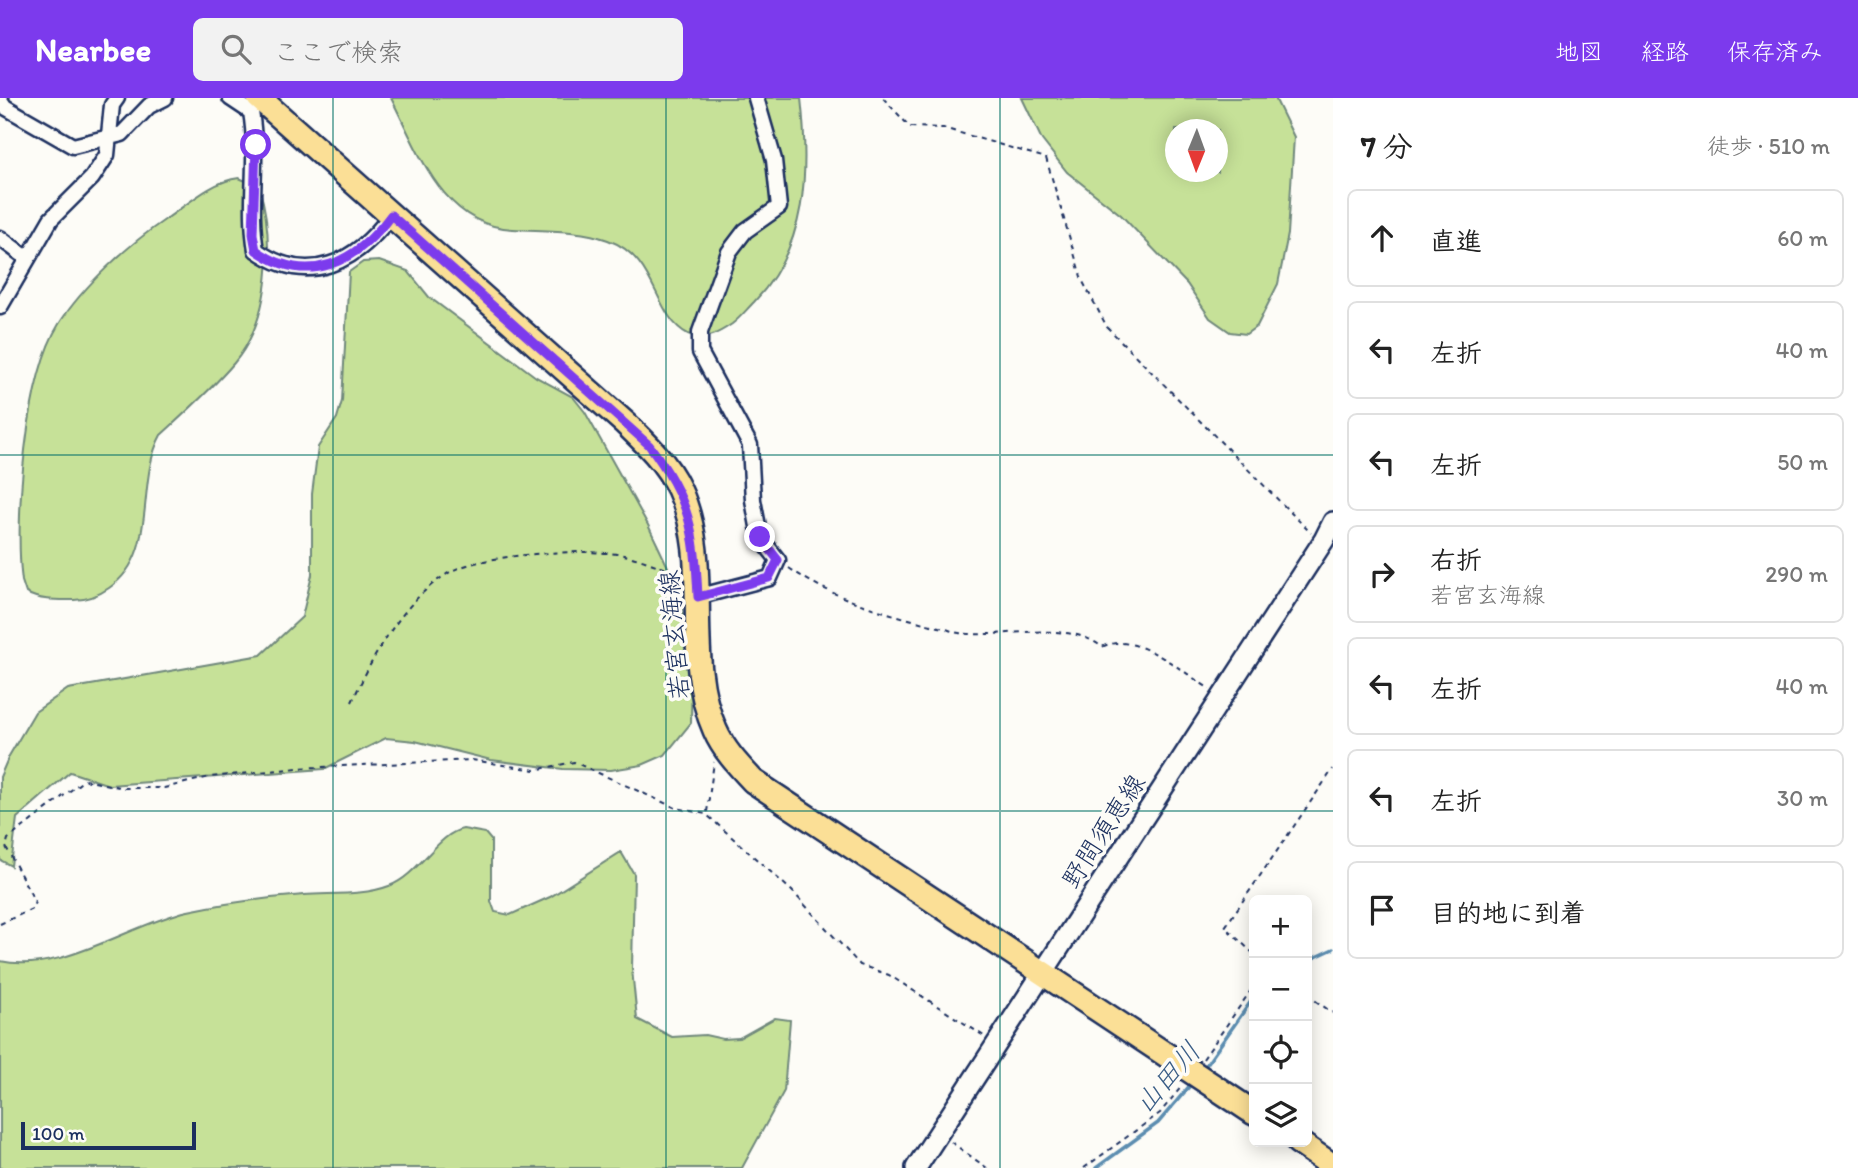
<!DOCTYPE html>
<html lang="ja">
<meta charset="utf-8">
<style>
:root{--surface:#fff;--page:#f2f2f2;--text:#222;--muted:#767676;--line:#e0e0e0;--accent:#7c3aed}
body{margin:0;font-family:Itim,"Klee One",sans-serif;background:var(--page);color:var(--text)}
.controls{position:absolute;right:21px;bottom:21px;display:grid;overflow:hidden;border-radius:10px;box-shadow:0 4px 18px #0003}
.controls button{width:63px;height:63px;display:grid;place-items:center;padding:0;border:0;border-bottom:2px solid var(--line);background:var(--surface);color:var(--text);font:35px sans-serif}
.compass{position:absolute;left:1165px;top:21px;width:63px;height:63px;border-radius:50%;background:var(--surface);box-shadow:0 4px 18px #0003;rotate:181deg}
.scale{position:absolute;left:21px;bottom:18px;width:175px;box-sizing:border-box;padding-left:7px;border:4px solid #1b2f5e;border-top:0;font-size:19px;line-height:24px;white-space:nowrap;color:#1b2f5e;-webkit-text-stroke:5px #fdfcf7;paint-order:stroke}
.stop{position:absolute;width:21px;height:21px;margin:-16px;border:5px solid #7c3aed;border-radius:50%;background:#fff}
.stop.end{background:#7c3aed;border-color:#fff;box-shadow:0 2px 7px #0008}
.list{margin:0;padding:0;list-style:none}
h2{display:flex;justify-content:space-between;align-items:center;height:91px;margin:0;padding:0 28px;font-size:30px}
h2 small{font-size:23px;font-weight:400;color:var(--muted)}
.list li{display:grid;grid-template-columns:46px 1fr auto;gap:21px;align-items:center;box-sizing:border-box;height:98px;margin:0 14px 14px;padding:0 14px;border:2px solid var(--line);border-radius:10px}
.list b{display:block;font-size:26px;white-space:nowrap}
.list p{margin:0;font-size:23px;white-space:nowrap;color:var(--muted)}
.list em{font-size:23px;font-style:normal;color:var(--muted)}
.icon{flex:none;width:38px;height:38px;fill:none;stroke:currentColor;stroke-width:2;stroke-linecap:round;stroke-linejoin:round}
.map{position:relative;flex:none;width:1333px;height:1070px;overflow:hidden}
header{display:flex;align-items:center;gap:42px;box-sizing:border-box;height:98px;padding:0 35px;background:var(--accent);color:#fff}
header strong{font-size:33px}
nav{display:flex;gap:38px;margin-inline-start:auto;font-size:24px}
.search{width:490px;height:63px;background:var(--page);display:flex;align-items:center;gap:18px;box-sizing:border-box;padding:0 24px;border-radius:10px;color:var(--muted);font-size:26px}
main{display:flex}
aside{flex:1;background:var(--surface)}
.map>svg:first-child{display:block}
.green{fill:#c6e198;stroke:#70887b;stroke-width:2;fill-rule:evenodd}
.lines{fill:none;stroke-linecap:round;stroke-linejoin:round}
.stream{stroke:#5b8db0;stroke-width:3.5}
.minor-casing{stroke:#1b2f5e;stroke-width:19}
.secondary-casing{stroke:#1b2f5e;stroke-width:24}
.primary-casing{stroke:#1b2f5e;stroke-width:28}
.path{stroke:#1b2f5e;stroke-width:2;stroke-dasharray:5 5;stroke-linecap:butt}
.minor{stroke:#fdfcf7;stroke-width:14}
.secondary{stroke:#fdfcf7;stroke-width:19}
.primary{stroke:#fbdf96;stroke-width:23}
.route{stroke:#7c3aed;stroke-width:9}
.grid{fill:none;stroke:#0f766e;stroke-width:2;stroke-opacity:0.55}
.labels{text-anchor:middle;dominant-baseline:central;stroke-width:7;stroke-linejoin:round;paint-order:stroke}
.street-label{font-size:26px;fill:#1b2f5e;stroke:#fdfcf7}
.water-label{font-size:28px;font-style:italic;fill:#3b5e87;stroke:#fdfcf7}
</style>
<header>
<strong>Nearbee</strong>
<div class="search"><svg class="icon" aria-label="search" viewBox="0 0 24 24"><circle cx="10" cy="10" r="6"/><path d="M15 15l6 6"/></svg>ここで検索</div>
<nav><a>地図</a><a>経路</a><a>保存済み</a></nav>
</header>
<main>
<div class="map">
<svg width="1333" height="1070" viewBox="0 0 1333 1070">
<rect width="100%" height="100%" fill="#fdfcf7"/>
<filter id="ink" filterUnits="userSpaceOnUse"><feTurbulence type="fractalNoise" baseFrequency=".0143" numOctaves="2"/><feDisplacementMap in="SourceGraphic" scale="14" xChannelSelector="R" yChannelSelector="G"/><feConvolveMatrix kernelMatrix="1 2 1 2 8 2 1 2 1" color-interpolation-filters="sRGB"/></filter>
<g filter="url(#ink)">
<path class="green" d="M391,0H801C809,73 808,147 754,204C747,211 740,220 732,226C719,235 704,244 688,236C653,218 658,160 608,142C579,131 543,133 513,131C443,128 419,54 391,0Z
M1022,0H1275L1294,39L1288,136L1278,186L1257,228L1246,236L1230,234L1210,220L1187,186L1121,117L1067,74L1042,42ZM1176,32H1218V74H1176Z
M239,80L259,89C275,141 271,222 234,265C212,291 186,314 161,337C134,386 160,455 109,490C99,497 86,502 74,502C57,502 41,503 26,495L22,483C14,422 26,278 59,226C83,188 129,146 166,121C188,106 212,83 239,80Z
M379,163L408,173L429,199L536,279L573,299L585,314L648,427L679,492L692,570L691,625L665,657L642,667L611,672L563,671L491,662L415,643L386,640L324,671L109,687L70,674L17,720L11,768L0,762V679L9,658L35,614L68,591L261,557L302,519L312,477V396L318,349L337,320L342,303L349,174L363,164Z
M463,731L485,735L491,742V803L495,814L510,817L550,799L621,754L634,776L632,871L637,921L672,939L705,937L723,941L739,940L775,920L790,922L784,993L742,1070H0V863C61,877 130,826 188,813C227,805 265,800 304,797C332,795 363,798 389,788C418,778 438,735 463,731Z"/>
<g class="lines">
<path class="stream" d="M1307,863L1333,851
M1202,973L1254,899
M1096,1070L1158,1025L1193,984"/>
<defs>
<path id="minor" d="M230,0L251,14C259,61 248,107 256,152C308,189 356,165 391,117
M0,2L5,9L73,48L122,36L149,8L165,0
M0,140L27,160
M0,209L51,121L92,80L107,57L112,7L117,0
M697,499L770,480L778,462L760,439L753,402L750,347L700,254V234L729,154L745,133L779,109L774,62L756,0"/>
<path id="secondary" d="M916,1070L1324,442L1333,424"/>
<path id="primary" d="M259,0L625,325C646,345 667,365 679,391C714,466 681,556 715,632C723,651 738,667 753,683L1254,1015
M1298,1044L1333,1068"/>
</defs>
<use href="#minor" class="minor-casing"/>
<use href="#secondary" class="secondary-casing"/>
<use href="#primary" class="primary-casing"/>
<path class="path" d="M883,0L910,29L943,30L1046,60L1082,182L1107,229L1311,435
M789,470C835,502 886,515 939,529C946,530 952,534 959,535C1001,541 1068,521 1102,549C1136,532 1182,574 1210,591
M352,604C373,557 405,499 452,473C484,456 592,449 628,458C645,462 662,470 679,475
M707,714L714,664
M0,826L32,811L35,804L6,749L8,741L84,682L124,690H164L210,679L298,670L472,662L535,672L574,664L676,710L706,716L792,793L860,867L889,877L984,938
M1254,856L1225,829L1333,671
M1307,897L1333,915
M1203,961L1254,888
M951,1044L987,1070
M1084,1070L1160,1015L1182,988"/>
<use href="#minor" class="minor"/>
<use href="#secondary" class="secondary"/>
<use href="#primary" class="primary"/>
</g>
</g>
<g class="lines" filter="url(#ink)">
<path class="route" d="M256,47L253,136L256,152C308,189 356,165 391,117L649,347C690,401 695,433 698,499L769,480L778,462L760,439"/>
</g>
<path class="grid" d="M333,0V1070M666,0V1070M1000,0V1070M0,357H1333M0,713H1333"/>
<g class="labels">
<g class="street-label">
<text transform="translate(674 537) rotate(-95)">若宮玄海線</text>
<text transform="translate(1103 733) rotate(-57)">野間須恵線</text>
</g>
<g class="water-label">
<text transform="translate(1167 979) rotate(-49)">山田川</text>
</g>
</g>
</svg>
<div class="controls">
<button>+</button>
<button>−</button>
<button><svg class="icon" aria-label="locate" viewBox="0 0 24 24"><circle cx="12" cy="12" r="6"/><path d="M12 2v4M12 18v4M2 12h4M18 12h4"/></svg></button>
<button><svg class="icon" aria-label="layers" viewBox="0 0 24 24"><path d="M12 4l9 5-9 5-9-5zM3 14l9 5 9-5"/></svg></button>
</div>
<svg class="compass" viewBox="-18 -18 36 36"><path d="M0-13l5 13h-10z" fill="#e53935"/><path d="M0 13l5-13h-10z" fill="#767676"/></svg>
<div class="scale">100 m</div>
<div class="stop" style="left:256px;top:47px"></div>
<div class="stop end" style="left:760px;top:439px"></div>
</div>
<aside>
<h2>7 分<small>徒歩 · 510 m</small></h2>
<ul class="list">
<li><svg class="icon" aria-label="ahead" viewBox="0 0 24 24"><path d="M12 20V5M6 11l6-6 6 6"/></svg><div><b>直進</b></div><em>60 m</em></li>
<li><svg class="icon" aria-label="left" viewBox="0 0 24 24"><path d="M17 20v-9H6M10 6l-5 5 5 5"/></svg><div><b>左折</b></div><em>40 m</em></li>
<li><svg class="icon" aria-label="left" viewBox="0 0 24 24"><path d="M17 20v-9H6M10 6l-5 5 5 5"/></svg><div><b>左折</b></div><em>50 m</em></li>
<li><svg class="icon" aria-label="right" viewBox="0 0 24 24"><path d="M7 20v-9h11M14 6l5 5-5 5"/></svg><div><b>右折</b><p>若宮玄海線</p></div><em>290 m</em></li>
<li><svg class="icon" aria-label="left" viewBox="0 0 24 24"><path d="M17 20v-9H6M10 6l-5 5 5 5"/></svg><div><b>左折</b></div><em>40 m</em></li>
<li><svg class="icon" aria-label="left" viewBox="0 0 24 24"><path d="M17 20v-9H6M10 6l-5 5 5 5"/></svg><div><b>左折</b></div><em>30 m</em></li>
<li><svg class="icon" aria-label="arrive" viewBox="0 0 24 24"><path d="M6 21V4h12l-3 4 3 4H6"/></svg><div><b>目的地に到着</b></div></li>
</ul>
</aside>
</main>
